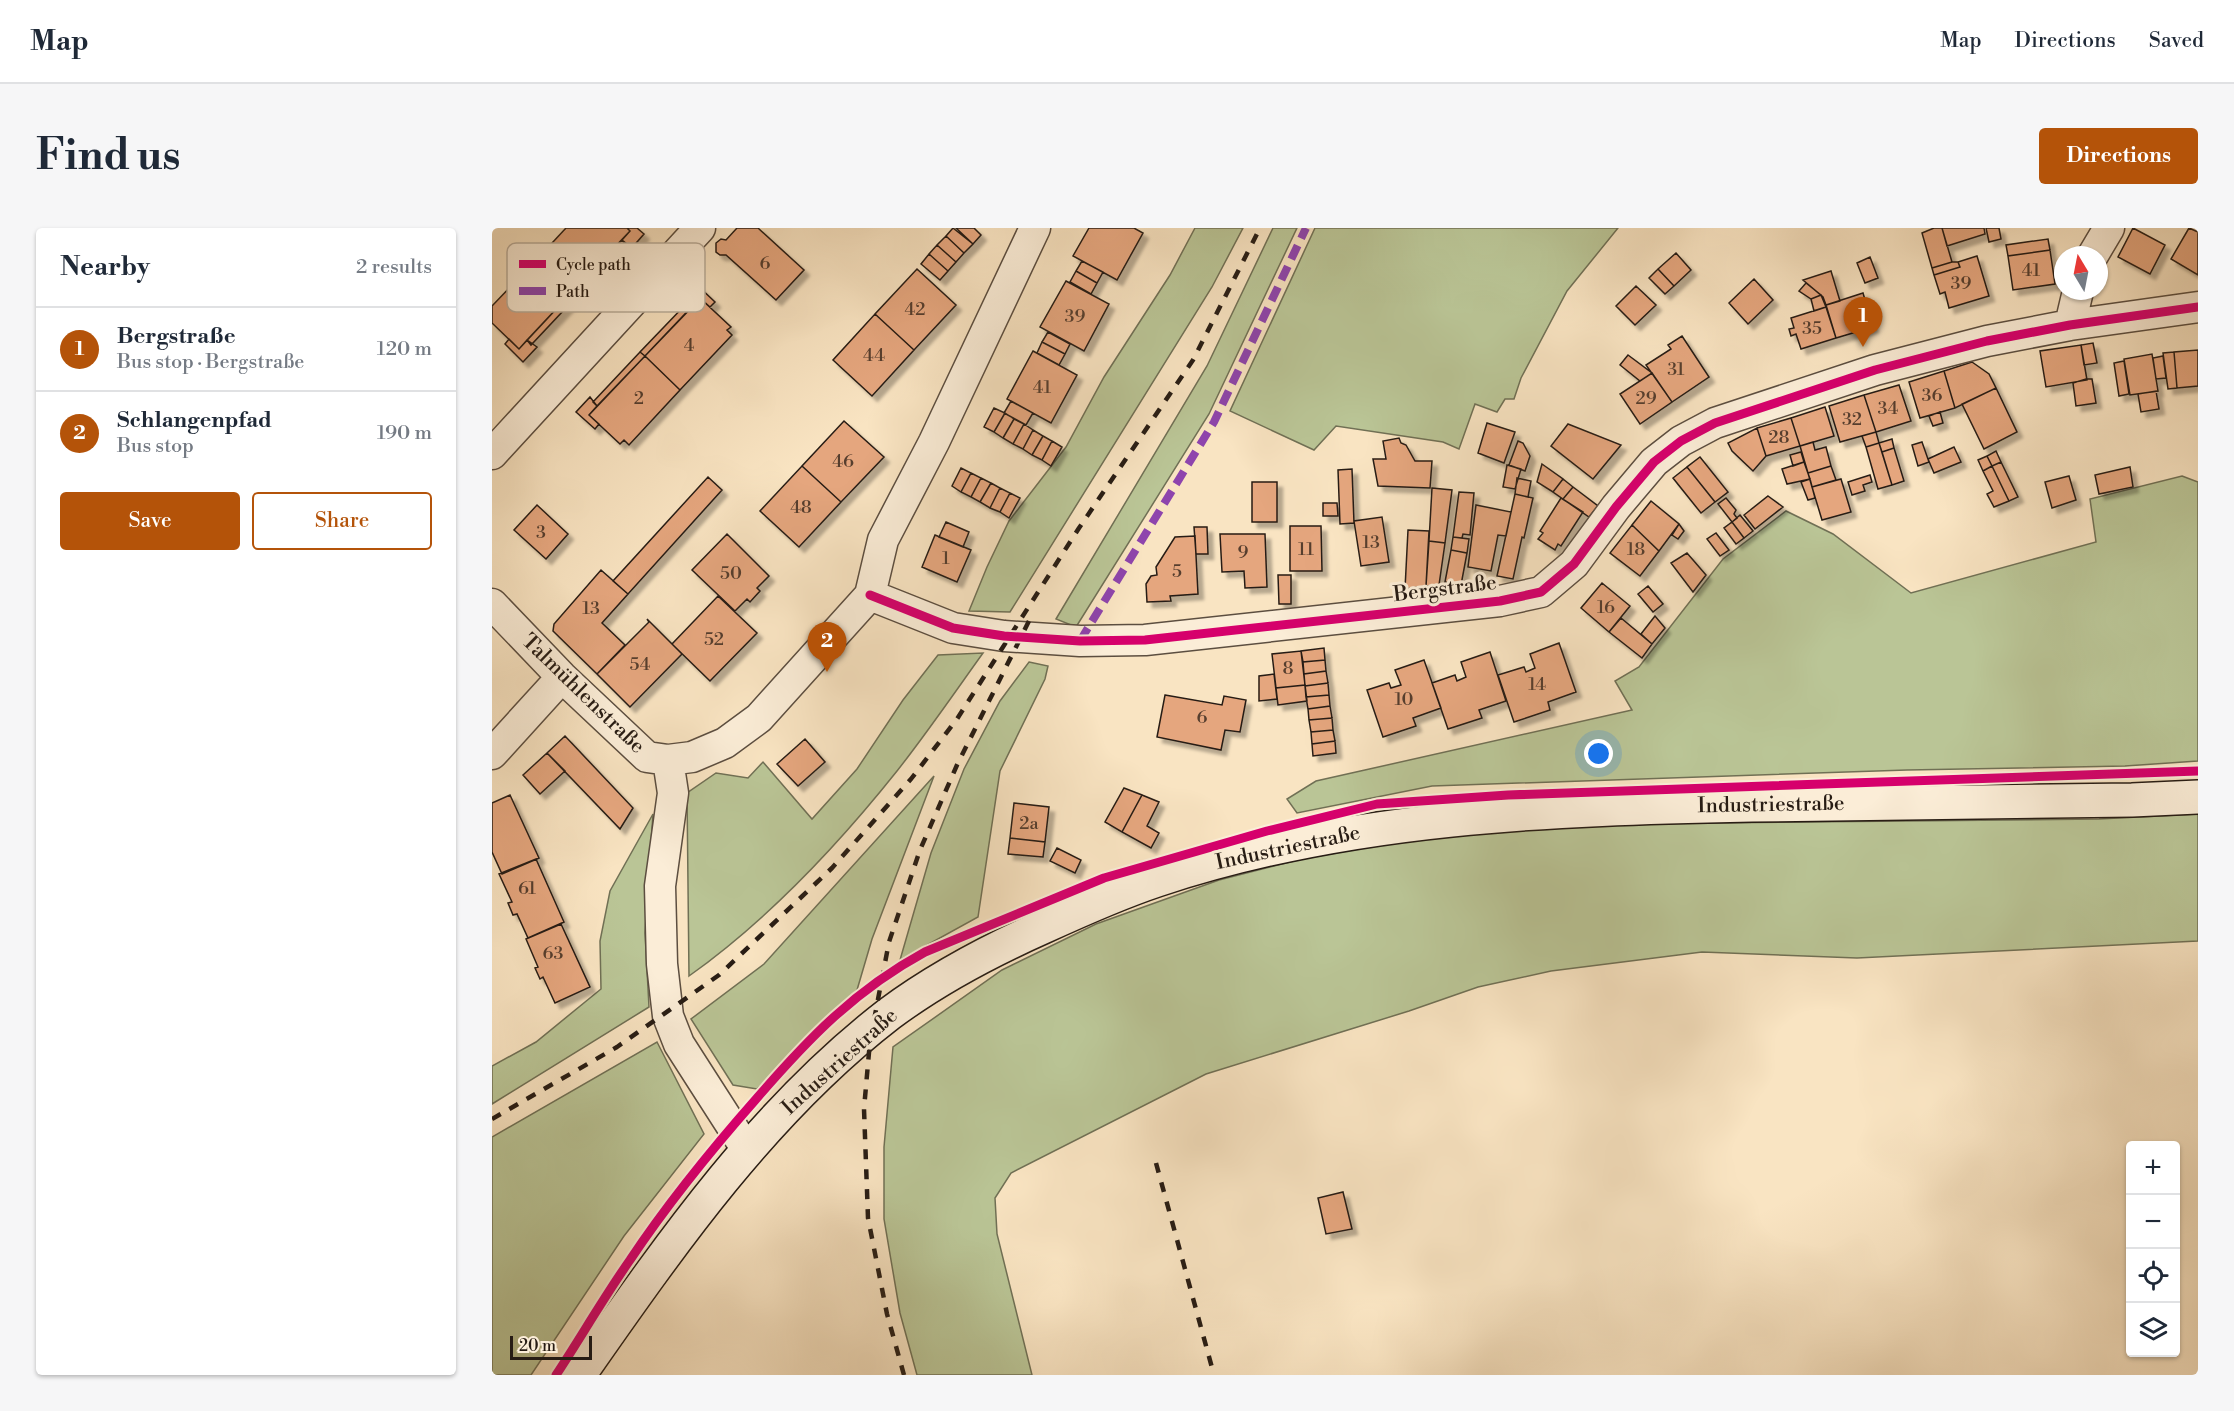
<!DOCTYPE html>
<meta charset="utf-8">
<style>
:root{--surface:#fff;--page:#f6f6f7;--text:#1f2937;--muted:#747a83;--line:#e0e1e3;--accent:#b45309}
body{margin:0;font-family:"Libre Bodoni",serif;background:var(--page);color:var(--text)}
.controls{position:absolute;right:18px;bottom:18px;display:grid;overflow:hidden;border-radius:6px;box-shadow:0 2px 4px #0004}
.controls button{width:54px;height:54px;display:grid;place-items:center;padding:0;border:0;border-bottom:2px solid var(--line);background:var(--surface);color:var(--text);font:30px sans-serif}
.compass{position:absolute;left:1562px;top:18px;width:54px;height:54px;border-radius:50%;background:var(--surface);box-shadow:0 2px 4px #0004;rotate:350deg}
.scale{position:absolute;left:18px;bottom:15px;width:82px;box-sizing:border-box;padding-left:6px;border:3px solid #271c14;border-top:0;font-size:16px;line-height:21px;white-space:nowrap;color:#271c14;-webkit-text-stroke:4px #fbedd7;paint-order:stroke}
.you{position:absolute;left:1107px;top:526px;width:21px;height:21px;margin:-15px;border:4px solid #fff;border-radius:50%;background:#1a73e8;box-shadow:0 0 0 9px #1a73e833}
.badge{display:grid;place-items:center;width:39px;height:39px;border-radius:50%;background:var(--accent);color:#fff;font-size:20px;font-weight:700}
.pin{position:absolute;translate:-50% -50px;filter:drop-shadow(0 2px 3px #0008)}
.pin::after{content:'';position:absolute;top:32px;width:21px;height:18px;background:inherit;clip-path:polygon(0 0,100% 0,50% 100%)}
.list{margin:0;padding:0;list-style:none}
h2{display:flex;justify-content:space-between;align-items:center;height:78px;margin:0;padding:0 24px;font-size:26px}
h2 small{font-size:20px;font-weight:400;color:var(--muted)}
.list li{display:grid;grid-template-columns:39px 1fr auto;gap:18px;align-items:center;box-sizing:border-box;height:84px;padding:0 24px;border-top:2px solid var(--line)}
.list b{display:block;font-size:22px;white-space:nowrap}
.list p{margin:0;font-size:20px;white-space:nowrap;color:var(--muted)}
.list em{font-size:20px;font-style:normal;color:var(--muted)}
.actions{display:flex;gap:12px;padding:18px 24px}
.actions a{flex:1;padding:14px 0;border:2px solid var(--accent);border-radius:6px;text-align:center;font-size:21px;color:var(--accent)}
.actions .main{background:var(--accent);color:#fff}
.icon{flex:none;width:33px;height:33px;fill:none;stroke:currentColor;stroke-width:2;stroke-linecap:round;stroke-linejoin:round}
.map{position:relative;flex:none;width:1706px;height:1147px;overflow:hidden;border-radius:6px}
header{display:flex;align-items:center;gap:36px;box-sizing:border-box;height:84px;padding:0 30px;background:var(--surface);border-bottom:2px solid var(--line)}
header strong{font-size:28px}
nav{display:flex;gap:33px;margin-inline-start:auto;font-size:21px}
.intro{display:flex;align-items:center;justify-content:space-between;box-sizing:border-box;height:144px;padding:0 36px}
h1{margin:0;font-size:42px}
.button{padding:15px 27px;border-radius:6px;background:var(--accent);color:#fff;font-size:21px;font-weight:700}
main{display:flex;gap:36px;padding:0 36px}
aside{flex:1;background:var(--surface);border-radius:6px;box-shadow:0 2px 4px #0004}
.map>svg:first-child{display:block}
.green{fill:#bac596;stroke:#707055;stroke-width:1.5}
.building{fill:#e5a67e;stroke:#271c14;stroke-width:1.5;filter:url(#shadow)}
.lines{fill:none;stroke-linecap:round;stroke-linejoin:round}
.minor-casing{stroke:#5c4e40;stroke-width:33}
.secondary-casing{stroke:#271c14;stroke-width:36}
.minor{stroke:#fbedd7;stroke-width:30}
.secondary{stroke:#fbedd7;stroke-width:33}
.rail{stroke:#271c14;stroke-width:4.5;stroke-dasharray:10 10;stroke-linecap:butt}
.quiet{stroke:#8e44ad;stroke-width:8;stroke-dasharray:15 8;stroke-linecap:butt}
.cycleway-casing{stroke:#fbedd7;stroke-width:13}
.cycleway{stroke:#d6006c;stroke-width:9}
.labels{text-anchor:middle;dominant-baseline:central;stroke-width:6;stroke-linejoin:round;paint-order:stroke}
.number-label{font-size:18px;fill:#563e2e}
.street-label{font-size:21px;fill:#271c14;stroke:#fbedd7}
.key{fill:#fbedd7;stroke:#bbae9c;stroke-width:1.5}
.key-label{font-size:16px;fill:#271c14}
</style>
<header>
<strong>Map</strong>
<nav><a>Map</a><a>Directions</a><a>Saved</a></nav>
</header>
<div class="intro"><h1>Find us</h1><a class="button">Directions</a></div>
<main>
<aside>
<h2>Nearby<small>2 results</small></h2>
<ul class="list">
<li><span class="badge">1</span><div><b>Bergstraße</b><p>Bus stop · Bergstraße</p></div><em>120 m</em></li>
<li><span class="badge">2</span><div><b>Schlangenpfad</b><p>Bus stop</p></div><em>190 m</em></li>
</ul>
<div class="actions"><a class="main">Save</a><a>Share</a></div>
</aside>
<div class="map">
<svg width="1706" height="1147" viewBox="0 0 1706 1147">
<defs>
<filter id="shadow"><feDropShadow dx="5.5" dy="5.5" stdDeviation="1.5" flood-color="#0004"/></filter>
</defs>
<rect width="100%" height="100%" fill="#f9e4c2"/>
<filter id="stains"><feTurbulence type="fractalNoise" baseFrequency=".00333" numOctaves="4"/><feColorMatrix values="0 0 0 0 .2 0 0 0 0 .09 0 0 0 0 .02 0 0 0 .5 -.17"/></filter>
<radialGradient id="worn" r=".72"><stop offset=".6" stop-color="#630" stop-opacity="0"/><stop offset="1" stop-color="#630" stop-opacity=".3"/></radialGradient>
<path class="green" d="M703,0H751L720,59L518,384L477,383L495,339L517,293L574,219L612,149L678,47Z
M781,0H805L717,186L584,399L564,391L715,138Z
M823,0H1126L1075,63L1029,150L1022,171H1013L1005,184L983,176L967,221L951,214L844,198L822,222L738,183Z
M1690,248L1706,254V533L1633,538L1415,542L940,558L805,585L795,571L824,553L1140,482L1123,453L1147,439L1231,331L1294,283L1341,306L1419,365L1604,314L1598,271Z
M491,425C463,464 435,505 405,543C346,617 273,694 197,748L195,565L224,545L256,550L271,534L320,591L365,541L411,472L446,427Z
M537,434L556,438L553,451L508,543L486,689L408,732L439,625L472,541L508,473Z
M442,548L380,711L365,762L265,861L241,857L199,791L272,736Z
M161,586L153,705L157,779L0,876V838L44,814L109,761L108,713L118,663Z
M1706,586V713L1365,730L1210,724L1059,743L986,759L917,783L714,846L519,945L503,970L505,1006L540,1147H425L408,1085L392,991V919L401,819L510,742L604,696L727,652L810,631L937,608L1127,596L1607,591Z
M165,814L212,906L132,1008L39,1147H0V909Z"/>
<path class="building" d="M74,0H135L138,3L82,62L47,29Z
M135,0H145L152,6L138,22L130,12L138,3Z
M245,0H266L312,42L284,72L234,27H228L224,24V15L229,11L234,12Z
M461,0L481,16L472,25L454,8Z
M464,0H482L489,7L481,16Z
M597,0H642L651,5L625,52L581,28Z
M1442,0H1450L1460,34L1440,40L1430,5Z
M1450,0H1492L1493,6L1455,18Z
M1494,0H1507L1509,11L1497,14Z
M1641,0L1673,17L1658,46L1626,29Z
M1697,0L1706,4V47L1679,31Z
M454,8L472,25L464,34L445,17Z
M1556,11L1558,22L1516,28L1514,17Z
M130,12L135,16L87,66L82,62Z
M445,17L464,34L456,43L437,26Z
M1558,22L1563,56L1521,62L1516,28Z
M1184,25L1199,42L1182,58L1166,41Z
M437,26L456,43L448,52L429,36Z
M1485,28L1497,68L1457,80L1453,64L1448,66L1442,47L1468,39L1466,34Z
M47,29L82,62L27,121L0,95V78Z
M1378,29L1386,50L1373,55L1365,35Z
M590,33L611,44L605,55L584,43Z
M1460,34H1466L1468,39L1442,47L1440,40Z
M425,41L464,77L422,122L383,86Z
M1166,41L1182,58L1173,66L1157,50Z
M584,43L605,55L599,66L578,54Z
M1339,43L1348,73L1334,77L1331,69L1311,52Z
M1262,51L1281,72L1256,96L1237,75Z
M574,53L617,76L592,123L548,99Z
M1314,55L1329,67L1319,71L1307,63Z
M204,56L223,74L218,79L208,70L201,78L190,71Z
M1144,58L1164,77L1143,97L1124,78Z
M82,62L87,66L39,117L35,112Z
M1371,65L1381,99L1344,110L1334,77Z
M1329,67L1334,79L1322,83L1319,71Z
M208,70L239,99L235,102L240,107L188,162L153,128Z
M196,74L201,78L153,128L148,124Z
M1334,79L1344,110L1309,121L1304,106L1299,108L1297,101L1302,100L1299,90Z
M383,86L422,122L380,168L341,132Z
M556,104L578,116L573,126L550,114Z
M1190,108L1217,149L1180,174L1154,137L1179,121L1176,117Z
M17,111L27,121L35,112L45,119L31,134L13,116Z
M550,114L573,126L567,137L545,125Z
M1601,115L1605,135L1592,137L1589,117Z
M1589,117L1595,152L1554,159L1548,123Z
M1706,122V158L1685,160L1682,124Z
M541,123L585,147L559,195L515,171Z
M148,124L153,128L105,178L101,174Z
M1682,124L1685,160L1676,161L1671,125Z
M1660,126L1666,163L1638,167L1632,131Z
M1136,127L1160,145L1148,153L1128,137Z
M153,128L188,162L137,217L132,212L128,216L97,187Z
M1671,128L1674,150L1664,151L1661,130Z
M1632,133L1637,166L1627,168L1622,135Z
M1480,134L1497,146L1504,160L1463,180L1452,143Z
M1452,143L1463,180L1428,190L1417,154Z
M1160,145L1180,174L1148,196L1128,166Z
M1594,151H1600L1604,175L1584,178L1581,155Z
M1407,157L1419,193L1384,204L1372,167Z
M1504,160L1525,204L1492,221L1470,176Z
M1664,163L1667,181L1649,184L1646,166Z
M1372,167L1384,204L1348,214L1337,178Z
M98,169L105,178L97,187L107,196L103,201L84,184Z
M519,173L541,185L534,197L512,185Z
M1333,179L1342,208L1308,218L1299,190Z
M502,180L513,185L502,204L492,199Z
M1448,184L1451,195L1441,198L1437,188Z
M513,185L522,191L511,210L502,204Z
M1299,190L1308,218L1274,228L1265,200Z
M522,191L532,196L521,216L511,210Z
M352,193L392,229L349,274L310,238Z
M995,195L1023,204L1012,235L986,225Z
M532,196L541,202L531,221L521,216Z
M1076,196L1129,217L1101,251L1059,218Z
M1265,200L1274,228L1261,243L1240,223L1236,215Z
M541,202L551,208L540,227L531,221Z
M1384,204L1387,215L1374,219L1370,208Z
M551,208L560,213L550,232L540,227Z
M907,210L909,215L914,217L923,233H940L938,260L886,258L881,231H894L891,213Z
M1400,211L1402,220L1390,224L1387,215Z
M560,213L570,219L559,238L550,232Z
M1026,213L1031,215L1038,228L1033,243L1017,237Z
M1321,214L1323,222L1334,219L1339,238L1316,245L1308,218Z
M1430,214L1437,234L1426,238L1420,217Z
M1387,215L1400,257L1386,261L1374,219Z
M1462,219L1469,234L1442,245L1436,231Z
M1402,220L1412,253L1400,257L1390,224Z
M1504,223L1509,234L1500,238L1495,228Z
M1309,224L1312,234L1301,238L1298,227Z
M1495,228L1500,238L1491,243L1486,232Z
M1208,229L1236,264L1223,274L1195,239Z
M1312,234L1318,251L1295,256L1290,241Z
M1509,234L1526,269L1517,273L1500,238Z
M1050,236L1071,251L1061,264L1045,254Z
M1015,237L1029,241L1023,261L1011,259Z
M310,238L349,274L307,319L268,283Z
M1339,238L1344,252L1320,259L1316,245Z
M1500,238L1517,273L1502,279L1495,266L1501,263L1491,243Z
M1195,239L1223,274L1209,285L1181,250Z
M1638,239L1641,259L1607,266L1603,247Z
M469,240L479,245L469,264L460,258Z
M860,241L862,295L848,296L846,242Z
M479,245L489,250L479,269L469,264Z
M1378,247L1380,254L1371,257L1373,263L1360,267L1356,254Z
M1577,248L1584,272L1560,280L1553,254Z
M216,249L230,262L136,366L121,353Z
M489,250L499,255L488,274L479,269Z
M1025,250L1039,253L1036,269L1023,266Z
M1071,251L1081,259L1071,271L1061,264Z
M1318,251L1323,270L1316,272L1309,254Z
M1349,251L1359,284L1330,292L1320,259Z
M760,254H785V294H760Z
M499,255L508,260L498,280L488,274Z
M1081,259L1106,278L1097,289L1071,271Z
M508,260L518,265L508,284L498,280Z
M940,260L960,262L953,315L937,313Z
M967,264L982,265L978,307L971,306L970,310L961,309Z
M518,265L528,270L517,290L508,284Z
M1023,266L1041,270L1032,310L1030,309L1021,351L1005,348Z
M1276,268L1291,279L1263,301L1252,287Z
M1069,270L1091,284L1069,318L1066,316L1063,322L1046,311L1051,305L1048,303Z
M1234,270L1244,282L1242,286L1245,290L1240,294L1226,276Z
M1159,273L1187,296L1167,323L1140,297Z
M831,275H845L846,288H831Z
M45,277L76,306L54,331L22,302Z
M984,277L1019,284L1014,308L1006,307L999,343L976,339Z
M1248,287L1261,303L1252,310L1240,294Z
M890,289L897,334L869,338L862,293Z
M454,294L477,304L471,319L447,309Z
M1240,294L1252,310L1244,316L1232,300Z
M1187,296L1192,303L1186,311L1180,307Z
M1140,297L1167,323L1148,348L1118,325Z
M798,298H829L830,343H798Z
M702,299H715L716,326H704Z
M916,302L937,303L934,358L913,361Z
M1224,305L1237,322L1228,328L1215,311Z
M235,306L277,348L265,360L268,363L258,374L255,371L243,383L200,342Z
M728,306H773L775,359L753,360L752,343L730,344Z
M443,307L479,322L465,354L430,339Z
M703,308L706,366L678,368L679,373L655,374L654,356L659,348L665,347L664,339L683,309Z
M961,309L977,311L975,325L959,322Z
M937,313L953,315L947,357L934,358Z
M959,322L975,325L969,357L953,354Z
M1195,325L1214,347L1201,364L1179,335Z
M109,342L136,366L110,395L133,417L105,446L61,403L62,396Z
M786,347H799V376H787Z
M1110,355L1138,378L1117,404L1089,380Z
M1156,358L1171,376L1161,384L1146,366Z
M226,368L265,405L218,453L180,416Z
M1163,388L1173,400L1160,416L1149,406Z
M1129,390L1160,416L1150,430L1117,404Z
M155,391L190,426L138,479L105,446L157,394Z
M1067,415L1084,464L1056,474L1058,482L1022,494L1006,447L1032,439L1034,444L1043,440L1038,426Z
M832,420L833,432L811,434L809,423Z
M809,423L813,457L784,460L780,426Z
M998,424L1014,473L987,482L990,490L956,501L940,455L963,447L965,453L974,449L969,434Z
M833,432L834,443L812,446L811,434Z
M932,432L949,480L921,490L924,498L891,509L875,462L897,455L899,460L909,457L903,442Z
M834,443L836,455L813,458L812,446Z
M782,446L785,471L767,473V448Z
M836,455L837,467L814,469L813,458Z
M813,457L815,473L786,477L784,460Z
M673,467L730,477L732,468L754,472L748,504L733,502L729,522L665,509Z
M837,467L838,478L816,481L814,469Z
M838,478L840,490L817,492L816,481Z
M840,490L841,502L819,504L817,492Z
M841,502L843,513L820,516L819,504Z
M73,508L141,580L128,601L55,525Z
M313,511L333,534L306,558L285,536Z
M843,513L844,525L821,528L820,516Z
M55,525L73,543L48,566L31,547Z
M632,560L650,567L630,604L613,594Z
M18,567L47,630L10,646L0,624V575Z
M650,567L667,574L655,598L667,605L659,620L630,604Z
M522,575L557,579L553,614L518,610Z
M518,610L553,614L551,629L516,626Z
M565,620L589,632L583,645L558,633Z
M44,631L72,694L36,710L25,686L21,687L16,675L20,674L7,646Z
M69,696L98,759L63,775L51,749L48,751L43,740L46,739L34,711Z
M851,964L860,1001L834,1006L826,970Z"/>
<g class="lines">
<defs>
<path id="minor" d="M1601,27L1617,0
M1578,97L1586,63
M0,226L208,0
M378,367L461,400L512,408L588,413L653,412L1008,373L1049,364L1082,336L1124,279L1162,234L1189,213L1223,195L1383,142L1495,113L1578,97L1706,79
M0,376L70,449L155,529L176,532L200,529L233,515L267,490L378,367L391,312L442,214L543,0
M0,526L70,449
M176,532L181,565L168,658L170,736L176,788L187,816L255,922"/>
<path id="secondary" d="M87,1147C178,1017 270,884 397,786C444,751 497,723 551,699C588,682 626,665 665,652C857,588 1060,581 1260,577C1387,575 1513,574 1640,572L1706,569"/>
</defs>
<use href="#minor" class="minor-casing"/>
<use href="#secondary" class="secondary-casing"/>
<use href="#minor" class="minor"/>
<use href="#secondary" class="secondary"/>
<path class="rail" d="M0,891L125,819L227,747L340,640L419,551L465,491L587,300L701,132L768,0
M664,935L722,1147
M412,1147L395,1086L376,990L372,881L378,813L397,714L428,622L465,537L537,393"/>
<path class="quiet" d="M588,413L722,194L814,0"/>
<defs>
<path id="cycleway" d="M378,367L461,400L512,408L588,413L653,412L1008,373L1049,364L1082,336L1124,279L1162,234L1189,213L1223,195L1383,142L1495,113L1578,97L1706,79
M64,1147C89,1109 112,1069 138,1032C176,975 220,921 265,870C317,810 363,762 433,724L612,650L775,603L885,576L1016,567L1706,543"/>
</defs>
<use href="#cycleway" class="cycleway-casing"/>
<use href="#cycleway" class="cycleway"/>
</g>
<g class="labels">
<g class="number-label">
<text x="273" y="35">6</text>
<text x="1539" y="42">41</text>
<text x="1469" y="55">39</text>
<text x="423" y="81">42</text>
<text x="583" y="88">39</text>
<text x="1320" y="100">35</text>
<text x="197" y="117">4</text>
<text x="382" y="127">44</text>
<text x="1184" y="141">31</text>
<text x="550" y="159">41</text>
<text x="1440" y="167">36</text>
<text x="147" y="170">2</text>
<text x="1154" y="170">29</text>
<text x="1396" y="180">34</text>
<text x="1360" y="191">32</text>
<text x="1287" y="209">28</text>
<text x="351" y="233">46</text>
<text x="309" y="279">48</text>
<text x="49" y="304">3</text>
<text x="879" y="314">13</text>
<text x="814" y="321">11</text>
<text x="1144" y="321">18</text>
<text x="751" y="324">9</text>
<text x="454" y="330">1</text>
<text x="685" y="343">5</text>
<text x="239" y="345">50</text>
<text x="1114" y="379">16</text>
<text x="99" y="380">13</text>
<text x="222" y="411">52</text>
<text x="148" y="436">54</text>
<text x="796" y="440">8</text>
<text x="1045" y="456">14</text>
<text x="912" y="471">10</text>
<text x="710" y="489">6</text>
<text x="537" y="595">2a</text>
<text x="35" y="660">61</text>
<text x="61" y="725">63</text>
</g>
<g class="street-label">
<text transform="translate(953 361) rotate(-7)">Bergstraße</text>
<text transform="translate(91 466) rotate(44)">Talmühlenstraße</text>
<text transform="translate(1279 577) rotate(-1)">Industriestraße</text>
<text transform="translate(796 620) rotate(-12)">Industriestraße</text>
<text transform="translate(348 834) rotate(-42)">Industriestraße</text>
</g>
</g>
<rect x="15" y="15" width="198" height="69" rx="9" class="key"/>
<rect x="27" y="32" width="27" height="8" fill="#d6006c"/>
<rect x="27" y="59" width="27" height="8" fill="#8e44ad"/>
<g class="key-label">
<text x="64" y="42">Cycle path</text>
<text x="64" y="69">Path</text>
</g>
<rect width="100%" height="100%" filter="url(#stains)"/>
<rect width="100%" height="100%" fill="url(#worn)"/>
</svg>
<div class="controls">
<button>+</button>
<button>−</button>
<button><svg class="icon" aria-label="locate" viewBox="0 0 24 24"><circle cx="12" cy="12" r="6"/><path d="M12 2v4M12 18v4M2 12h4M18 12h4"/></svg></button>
<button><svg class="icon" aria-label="layers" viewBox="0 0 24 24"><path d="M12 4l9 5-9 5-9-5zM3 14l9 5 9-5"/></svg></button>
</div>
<svg class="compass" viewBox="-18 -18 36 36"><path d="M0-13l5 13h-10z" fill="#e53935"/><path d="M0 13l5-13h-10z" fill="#747a83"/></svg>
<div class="scale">20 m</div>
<div class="you"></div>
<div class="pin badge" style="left:1371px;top:119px">1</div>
<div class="pin badge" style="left:335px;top:444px">2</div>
</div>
</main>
